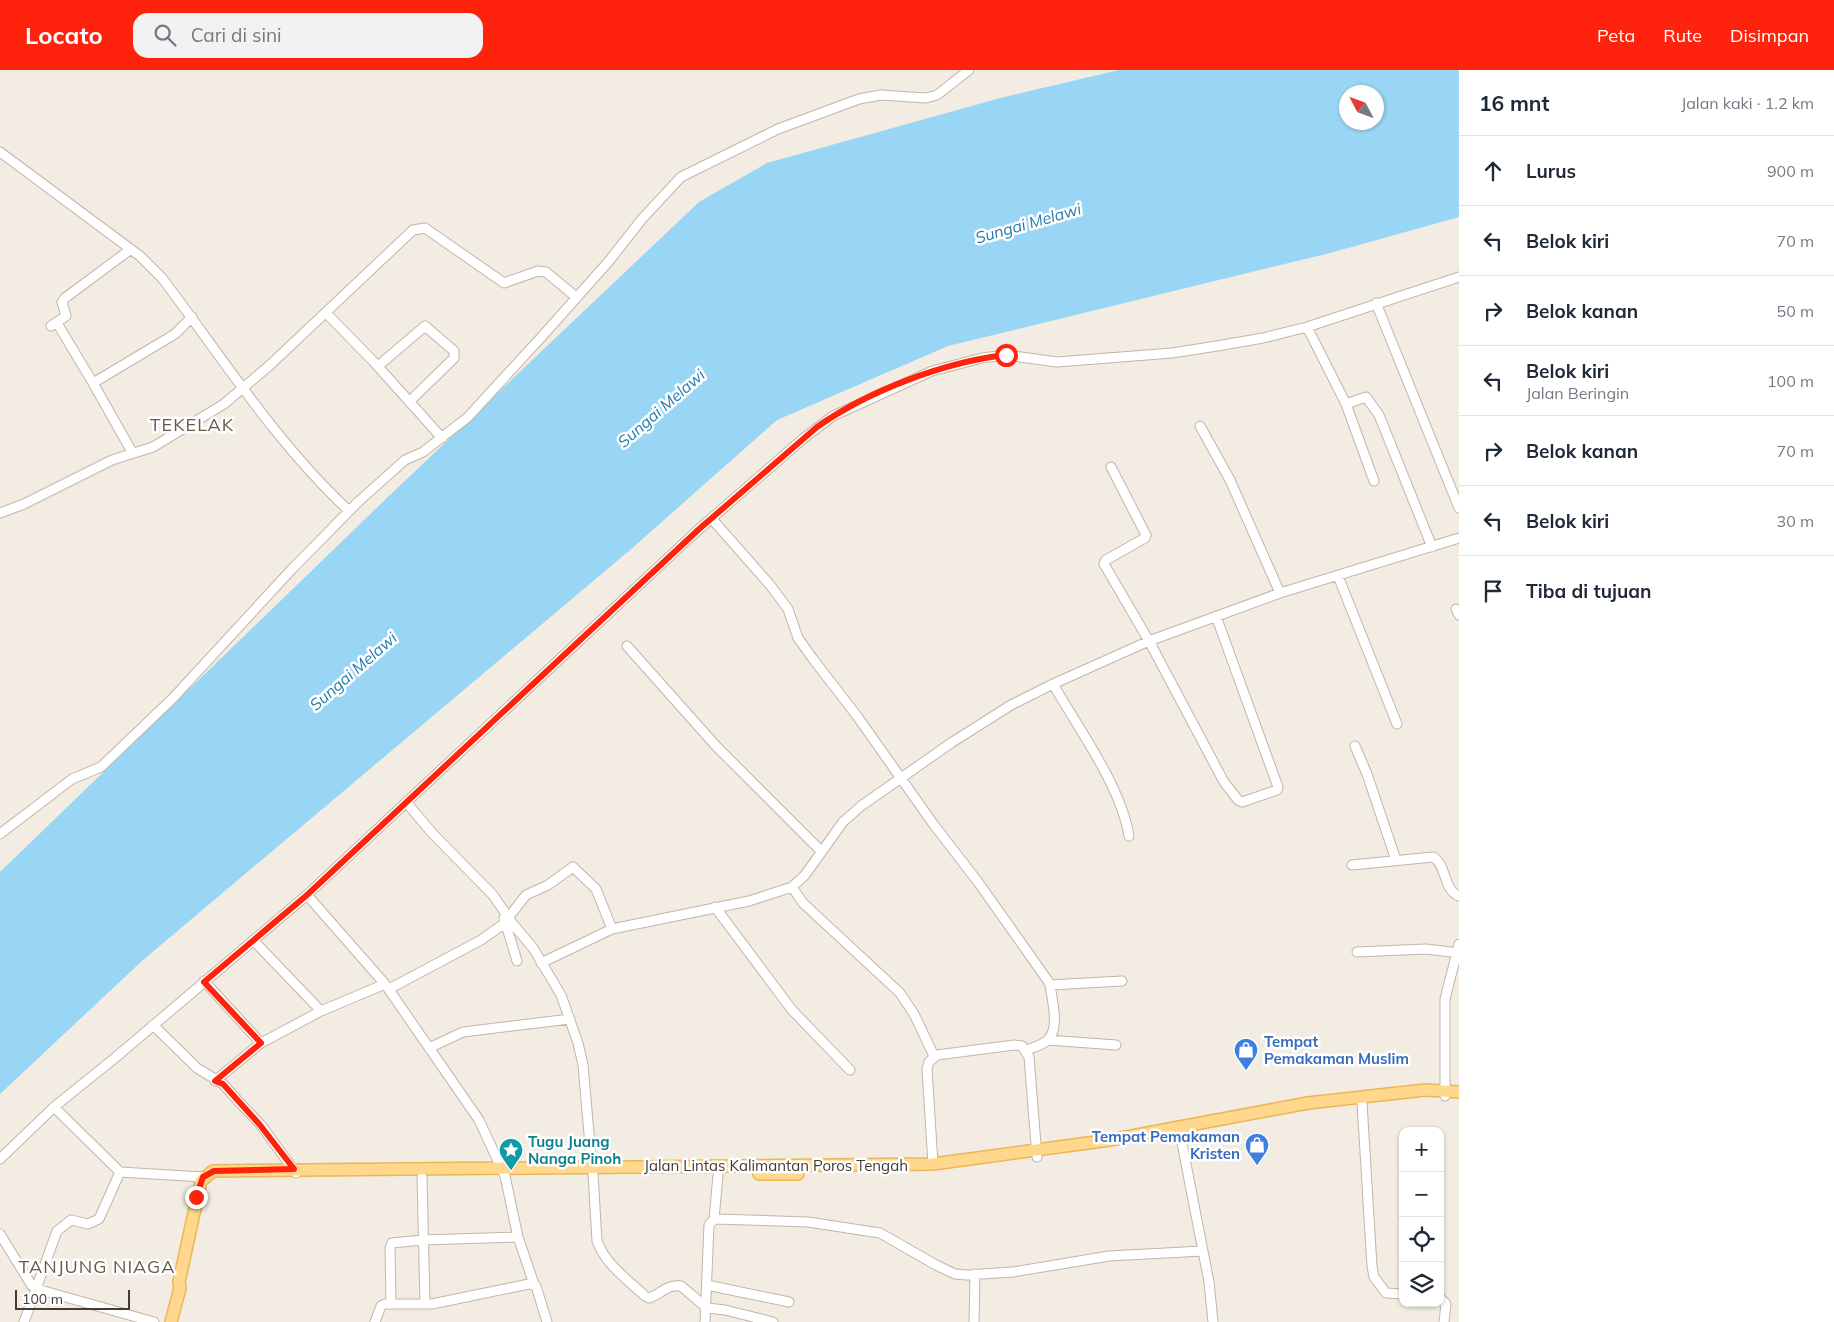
<!DOCTYPE html>
<html lang="id">
<meta charset="utf-8">
<style>
:root{--surface:#fff;--page:#f2f2f3;--text:#1f2937;--muted:#747a83;--line:#e0e1e3;--accent:#ff220c}
body{margin:0;font-family:Mulish,sans-serif;background:var(--page);color:var(--text)}
.controls{position:absolute;right:15px;bottom:15px;display:grid;overflow:hidden;border-radius:10px;box-shadow:0 1px 4px #0004}
.controls button{width:45px;height:45px;display:grid;place-items:center;padding:0;border:0;border-bottom:1px solid var(--line);background:var(--surface);color:var(--text);font:25px sans-serif}
.compass{position:absolute;left:1339px;top:15px;width:45px;height:45px;border-radius:50%;background:var(--surface);box-shadow:0 1px 4px #0004;rotate:311deg}
.scale{position:absolute;left:15px;bottom:12px;width:115px;box-sizing:border-box;padding-left:5px;border:2px solid #443c32;border-top:0;font-size:14px;line-height:18px;white-space:nowrap;color:#443c32;-webkit-text-stroke:4px #fff;paint-order:stroke}
.stop{position:absolute;width:15px;height:15px;margin:-11px;border:4px solid #ff220c;border-radius:50%;background:#fff}
.stop.end{background:#ff220c;border-color:#fff;box-shadow:0 1px 5px #0008}
.list{margin:0;padding:0;list-style:none}
h2{display:flex;justify-content:space-between;align-items:center;height:65px;margin:0;padding:0 20px;font-size:21px}
h2 small{font-size:16px;font-weight:400;color:var(--muted)}
.list li{display:grid;grid-template-columns:32px 1fr auto;gap:15px;align-items:center;box-sizing:border-box;height:70px;padding:0 20px;border-top:1px solid var(--line)}
.list b{display:block;font-size:19px;white-space:nowrap}
.list p{margin:0;font-size:16px;white-space:nowrap;color:var(--muted)}
.list em{font-size:16px;font-style:normal;color:var(--muted)}
.icon{flex:none;width:28px;height:28px;fill:none;stroke:currentColor;stroke-width:2;stroke-linecap:round;stroke-linejoin:round}
.map{position:relative;flex:none;width:1459px;height:1252px;overflow:hidden}
header{display:flex;align-items:center;gap:30px;box-sizing:border-box;height:70px;padding:0 25px;background:var(--accent);color:#fff}
header strong{font-size:24px}
nav{display:flex;gap:28px;margin-inline-start:auto;font-size:18px}
.search{width:350px;height:45px;background:var(--page);display:flex;align-items:center;gap:12px;box-sizing:border-box;padding:0 18px;border-radius:15px;color:var(--muted);font-size:19px}
main{display:flex}
aside{flex:1;background:var(--surface)}
.map>svg:first-child{display:block}
.water{fill:#99d5f5;fill-rule:evenodd}
.lines{fill:none;stroke-linecap:round;stroke-linejoin:round}
.minor-casing{stroke:#c1b6a7;stroke-width:11}
.major-casing{stroke:#ebb657;stroke-width:14}
.minor{stroke:#fff;stroke-width:9}
.major{stroke:#ffd88e;stroke-width:11}
.route{stroke:#ff220c;stroke-width:6}
.labels{text-anchor:middle;dominant-baseline:central;stroke-width:5;stroke-linejoin:round;paint-order:stroke}
.shop-label{font-size:15px;font-weight:bold;fill:#366cbe;stroke:#fff;text-anchor:start}
.culture-label{font-size:15px;font-weight:bold;fill:#0d838f;stroke:#fff;text-anchor:start}
.street-label{font-size:15px;fill:#443c32;stroke:#fff}
.water-label{font-size:16px;font-style:italic;fill:#247cae;stroke:#fff}
.quarter-label{font-size:18px;letter-spacing:1px;fill:#685949;stroke:#fff}
</style>
<header>
<strong>Locato</strong>
<div class="search"><svg class="icon" aria-label="search" viewBox="0 0 24 24"><circle cx="10" cy="10" r="6"/><path d="M15 15l6 6"/></svg>Cari di sini</div>
<nav><a>Peta</a><a>Rute</a><a>Disimpan</a></nav>
</header>
<main>
<div class="map">
<svg width="1459" height="1252" viewBox="0 0 1459 1252">
<rect width="100%" height="100%" fill="#f2ece2"/>
<path class="water" d="M1119,0H1459V147L1330,183L948,276L777,350L630,480L143,890L0,1024V802L390,425L699,132L767,93L1004,27ZM1346,22H1376V52H1346Z"/>
<g class="lines">
<defs>
<path id="minor" d="M0,82L140,186L162,208C222,287 276,373 349,441
M1376,233L1459,438
M326,243L373,291L442,368
M57,253L93,313
M51,256L66,246L62,232L65,228L131,179
M1307,257L1346,334L1374,411
M378,296L425,256L454,281V288L410,331
M1346,334L1366,327L1379,345L1432,477
M1200,356L1230,410L1280,523
M132,382L93,313L175,264L192,247
M1111,397L1146,465L1145,468L1106,490L1104,494L1149,571L1224,712L1238,730L1242,732L1277,720L1278,717L1216,546
M0,443L24,434L112,390L153,377L224,334L270,295L413,160L425,158L504,213L538,201L546,202L576,227
M712,449L770,515L788,539L798,568L813,589L857,646L934,755L978,812L1048,911L1050,915C1052,930 1060,958 1048,970C1042,975 1033,978 1026,980
M1338,506L1397,654
M1456,539L1459,545
M627,576L716,676L821,781
M1053,614C1078,658 1121,716 1129,766
M1355,676L1367,704L1396,790
M406,732L433,764L493,825L512,853L533,878L561,925L578,973L583,995L592,1098
M0,764L72,709L101,697L173,628L292,499L358,432L405,390L423,382L468,347L546,262L609,191L642,149L681,107L778,59L859,29L881,25L926,28L937,25L969,0
M1352,795L1433,787C1447,795 1443,820 1459,826
M792,817L803,833L900,923L914,944L934,986
M307,825L385,914L479,1050L505,1106L518,1167L534,1214
M715,837L792,940L850,1000
M504,848L517,891
M508,848L526,825L548,815L573,797L596,819L612,859
M253,870L321,941
M1357,882L1426,879L1459,883
M541,893L612,859L749,831L792,817L805,805L843,752L861,736L951,673L1011,635L1053,614L1149,571L1280,523L1459,468
M204,911L261,973
M1050,915L1122,911
M389,919L481,870L505,853
M153,955L197,998L223,1014L240,1033L261,1055L296,1103
M1048,970L1116,975
M429,978L463,962L570,949
M215,1011L261,973L321,941L385,914
M1445,1026V929L1459,874
M1362,1033L1372,1196L1374,1207L1386,1223L1403,1224
M54,1037L120,1102L203,1107
M1180,1063L1209,1212L1213,1252
M0,1089L54,1037L116,987L307,825L698,460L804,368L833,346L932,301L982,288L1006,285L1057,292L1172,283L1217,276L1263,268L1307,257L1459,207
M933,1094L927,999L929,992L937,985L1014,975L1022,976L1029,987L1037,1087
M593,1104L597,1171C605,1194 628,1210 645,1226L649,1228C661,1224 667,1214 681,1216L707,1238L725,1240L773,1252
M422,1107L425,1234
M714,1149L718,1105
M0,1164L32,1216L37,1219L154,1252
M707,1215L789,1232
M1440,1228L1446,1234L1444,1252
M391,1233L390,1178L392,1173L422,1170L518,1167
M24,1252L57,1161L71,1150L88,1154L99,1149L120,1102
M375,1252L381,1236L385,1234H432L529,1214L536,1216L547,1252
M705,1252L709,1155L714,1149L808,1152L880,1163L936,1195L955,1204L966,1205L1013,1202L1109,1186L1203,1181
M974,1252L975,1204"/>
<path id="major" d="M759,1104H798
M171,1252L180,1218L179,1212L201,1111L213,1101L933,1094L1110,1070L1308,1033L1425,1020L1459,1022"/>
</defs>
<use href="#minor" class="minor-casing"/>
<use href="#major" class="major-casing"/>
<use href="#minor" class="minor"/>
<use href="#major" class="major"/>
</g>
<g class="lines">
<path class="route" d="M196,1127L203,1107L214,1101L294,1099L260,1055L223,1014L215,1011L261,973L204,912L307,825L698,460L817,357C868,321 944,292 1006,285"/>
</g>
<defs>
<symbol id="shop-pin" viewBox="-11 -11 22 30"><path d="M0 17L-7.5 6A9.5 9.5 0 1 1 7.5 6Z" fill="#3f7fe0" stroke="#fff"/><path d="M-5-2.5h2.3a2.7 3.5 0 0 1 5.4 0H5L5.5 6h-11ZM-1.5-2.5h3a1.5 2.3 0 0 0-3 0Z" fill="#fff"/></symbol>
<symbol id="sight-pin" viewBox="-11 -11 22 30"><path d="M0 17L-7.5 6A9.5 9.5 0 1 1 7.5 6Z" fill="#0f9aa8" stroke="#fff"/><path d="M0-6L1.8-2.2L6-1.7L2.9 1.2L3.7 5.4L0 3.3L-3.7 5.4L-2.9 1.2L-6-1.7L-1.8-2.2Z" fill="#fff"/></symbol>
</defs>
<g fill-rule="evenodd">
<use href="#shop-pin" x="1232" y="966" width="28" height="38"/>
<use href="#shop-pin" x="1243" y="1061" width="28" height="38"/>
<use href="#sight-pin" x="497" y="1066" width="28" height="38"/>
</g>
<g class="labels">
<g class="shop-label">
<text x="1264" y="971">Tempat<tspan x="1264" dy="17">Pemakaman Muslim</tspan></text>
<text x="1240" y="1066" text-anchor="end">Tempat Pemakaman<tspan x="1240" dy="17">Kristen</tspan></text>
</g>
<g class="culture-label">
<text x="528" y="1071">Tugu Juang<tspan x="528" dy="17">Nanga Pinoh</tspan></text>
</g>
<g class="street-label">
<text x="776" y="1095">Jalan Lintas Kalimantan Poros Tengah</text>
</g>
<g class="water-label">
<text transform="translate(1028 153) rotate(-16)">Sungai Melawi</text>
<text transform="translate(661 338) rotate(-41)">Sungai Melawi</text>
<text transform="translate(353 601) rotate(-41)">Sungai Melawi</text>
</g>
<g class="quarter-label">
<text x="192" y="354">TEKELAK</text>
<text x="97" y="1196">TANJUNG NIAGA</text>
</g>
</g>
</svg>
<div class="controls">
<button>+</button>
<button>−</button>
<button><svg class="icon" aria-label="locate" viewBox="0 0 24 24"><circle cx="12" cy="12" r="6"/><path d="M12 2v4M12 18v4M2 12h4M18 12h4"/></svg></button>
<button><svg class="icon" aria-label="layers" viewBox="0 0 24 24"><path d="M12 4l9 5-9 5-9-5zM3 14l9 5 9-5"/></svg></button>
</div>
<svg class="compass" viewBox="-18 -18 36 36"><path d="M0-13l5 13h-10z" fill="#e53935"/><path d="M0 13l5-13h-10z" fill="#747a83"/></svg>
<div class="scale">100 m</div>
<div class="stop" style="left:1006px;top:285px"></div>
<div class="stop end" style="left:196px;top:1127px"></div>
</div>
<aside>
<h2>16 mnt<small>Jalan kaki · 1.2 km</small></h2>
<ul class="list">
<li><svg class="icon" aria-label="ahead" viewBox="0 0 24 24"><path d="M12 20V5M6 11l6-6 6 6"/></svg><div><b>Lurus</b></div><em>900 m</em></li>
<li><svg class="icon" aria-label="left" viewBox="0 0 24 24"><path d="M17 20v-9H6M10 6l-5 5 5 5"/></svg><div><b>Belok kiri</b></div><em>70 m</em></li>
<li><svg class="icon" aria-label="right" viewBox="0 0 24 24"><path d="M7 20v-9h11M14 6l5 5-5 5"/></svg><div><b>Belok kanan</b></div><em>50 m</em></li>
<li><svg class="icon" aria-label="left" viewBox="0 0 24 24"><path d="M17 20v-9H6M10 6l-5 5 5 5"/></svg><div><b>Belok kiri</b><p>Jalan Beringin</p></div><em>100 m</em></li>
<li><svg class="icon" aria-label="right" viewBox="0 0 24 24"><path d="M7 20v-9h11M14 6l5 5-5 5"/></svg><div><b>Belok kanan</b></div><em>70 m</em></li>
<li><svg class="icon" aria-label="left" viewBox="0 0 24 24"><path d="M17 20v-9H6M10 6l-5 5 5 5"/></svg><div><b>Belok kiri</b></div><em>30 m</em></li>
<li><svg class="icon" aria-label="arrive" viewBox="0 0 24 24"><path d="M6 21V4h12l-3 4 3 4H6"/></svg><div><b>Tiba di tujuan</b></div></li>
</ul>
</aside>
</main>
